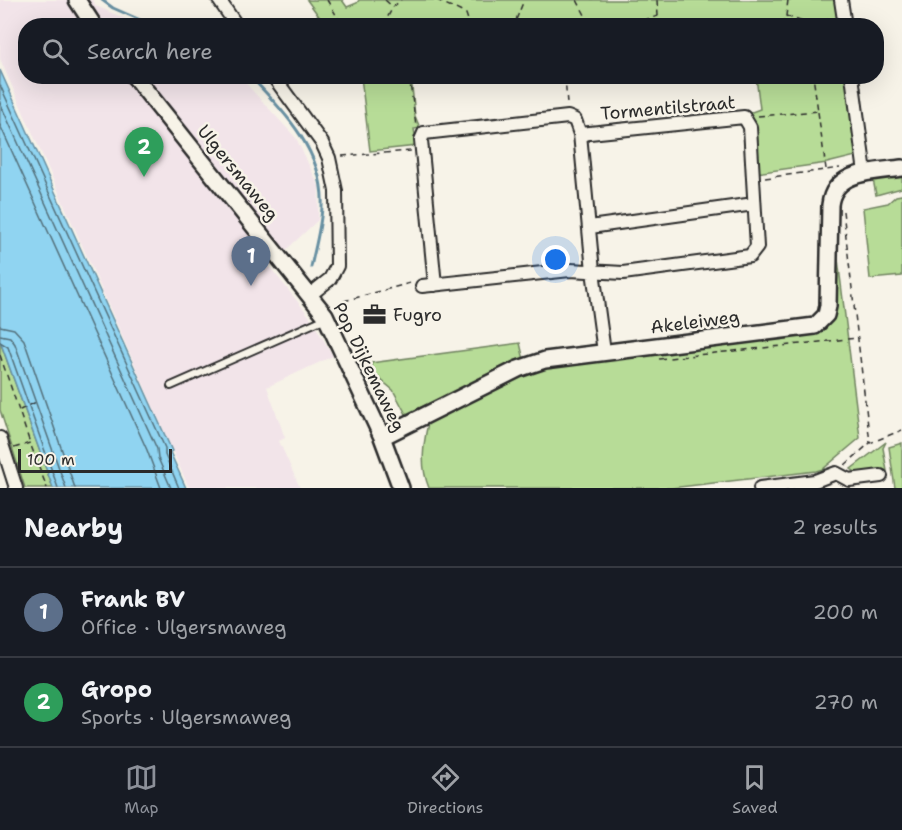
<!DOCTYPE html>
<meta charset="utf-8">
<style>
:root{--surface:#171b24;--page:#242831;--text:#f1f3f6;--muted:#9ea1a6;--line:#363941;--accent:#8c9099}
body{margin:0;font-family:"Shantell Sans",sans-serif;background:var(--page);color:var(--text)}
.scale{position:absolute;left:18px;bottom:15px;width:154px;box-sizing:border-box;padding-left:6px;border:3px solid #2b2b2b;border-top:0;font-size:16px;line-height:21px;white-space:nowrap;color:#2b2b2b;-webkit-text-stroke:4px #f7f3e8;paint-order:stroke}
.you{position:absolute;left:556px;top:260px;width:21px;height:21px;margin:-15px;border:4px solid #fff;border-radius:50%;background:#1a73e8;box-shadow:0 0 0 9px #1a73e833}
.badge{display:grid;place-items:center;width:39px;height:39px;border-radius:50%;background:var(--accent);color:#fff;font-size:20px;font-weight:700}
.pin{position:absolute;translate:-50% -50px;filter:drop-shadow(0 2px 3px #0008)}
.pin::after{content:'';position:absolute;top:32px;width:21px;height:18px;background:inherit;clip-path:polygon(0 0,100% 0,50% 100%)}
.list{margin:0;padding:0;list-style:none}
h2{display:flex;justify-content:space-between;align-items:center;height:78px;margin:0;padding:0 24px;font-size:26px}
h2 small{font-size:20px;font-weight:400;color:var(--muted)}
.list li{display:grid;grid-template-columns:39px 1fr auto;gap:18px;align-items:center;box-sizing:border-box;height:90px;padding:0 24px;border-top:2px solid var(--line)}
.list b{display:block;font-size:22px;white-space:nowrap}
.list p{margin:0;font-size:20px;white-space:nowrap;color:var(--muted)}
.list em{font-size:20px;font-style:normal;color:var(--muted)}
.icon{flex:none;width:33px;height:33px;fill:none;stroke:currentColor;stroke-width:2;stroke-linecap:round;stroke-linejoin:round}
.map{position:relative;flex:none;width:902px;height:488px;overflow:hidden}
.search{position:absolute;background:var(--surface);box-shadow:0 6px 24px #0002;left:18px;right:18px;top:18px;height:66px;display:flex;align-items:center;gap:15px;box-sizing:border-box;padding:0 21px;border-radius:24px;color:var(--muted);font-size:22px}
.sheet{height:258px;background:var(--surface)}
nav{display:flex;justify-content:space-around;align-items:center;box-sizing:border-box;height:84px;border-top:2px solid var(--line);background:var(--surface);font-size:16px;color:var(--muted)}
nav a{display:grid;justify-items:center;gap:3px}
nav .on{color:var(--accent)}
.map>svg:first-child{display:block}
.built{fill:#f2e4e9}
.green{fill:#b7dc97;stroke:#718461;stroke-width:1.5}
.water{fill:#90d4f1;stroke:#6890a2;stroke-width:1.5}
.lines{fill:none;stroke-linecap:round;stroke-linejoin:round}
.shore{stroke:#536f7a;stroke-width:1.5}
.stream{stroke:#6890a2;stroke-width:3}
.service-casing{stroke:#2b2b2b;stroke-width:10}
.minor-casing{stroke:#2b2b2b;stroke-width:16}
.tertiary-casing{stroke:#2b2b2b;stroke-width:20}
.path{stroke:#2b2b2b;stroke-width:1.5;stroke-dasharray:6 4.5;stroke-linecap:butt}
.service{stroke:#f7f3e8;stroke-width:6}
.minor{stroke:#f7f3e8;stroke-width:12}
.tertiary{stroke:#f7f3e8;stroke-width:15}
.labels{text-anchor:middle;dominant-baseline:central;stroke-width:5;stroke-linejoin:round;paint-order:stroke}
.street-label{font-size:18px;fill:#2b2b2b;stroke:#f7f3e8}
.poi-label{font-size:18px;fill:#2b2b2b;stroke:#f7f3e8;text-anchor:start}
</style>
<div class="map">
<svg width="902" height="488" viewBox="0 0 902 488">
<rect width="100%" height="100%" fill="#f7f3e8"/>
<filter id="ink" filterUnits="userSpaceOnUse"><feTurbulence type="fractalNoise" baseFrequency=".0167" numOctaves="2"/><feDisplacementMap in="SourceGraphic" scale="12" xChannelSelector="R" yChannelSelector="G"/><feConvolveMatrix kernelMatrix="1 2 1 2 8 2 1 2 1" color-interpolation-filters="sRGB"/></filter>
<g filter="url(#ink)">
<path class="built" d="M0,0H93L96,6L139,25L26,26V76L240,77L296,138L319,186L318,220L269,266L310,317L333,356L267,387L285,438L279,441L300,488H189L0,59Z"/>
<path class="green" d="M307,0H342L347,7L357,3L359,0H839L842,25L326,26Z
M361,77H411L415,116L420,128L414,129L417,146L370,151Z
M756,77H849L860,155L827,163L756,173L749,113L760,109Z
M902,173V188L876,195L873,179Z
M902,195V276L870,279L863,208L888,203L896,196Z
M836,243L860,438L823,469L816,471L671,488H429C420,466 423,446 428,423L527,370L824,322Z
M0,341L53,488H25L0,410Z
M520,343L524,360L406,414L393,390L374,374L371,363Z
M886,442L883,448L887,471L857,473L851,469Z
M902,443V488H895L889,447Z"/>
<path class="water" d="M0,70L172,451L170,452L186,488H53L0,341Z"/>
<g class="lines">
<path class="shore" d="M0,85L165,448V455L179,488
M0,103L157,449L158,458L171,488
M0,125L147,450L161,488
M0,326L14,329L24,340L75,488
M0,335L10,337L15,344L66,488
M0,342L8,347L58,488"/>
<path class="stream" d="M102,0L113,8L154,26
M250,76C285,112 325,154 322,207C321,227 315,248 311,267"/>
<defs>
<path id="service" d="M171,386L326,318"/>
<path id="minor" d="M219,0L237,26
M841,0L845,26
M273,76L322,143L329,158L336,191L337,266L330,279L310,295
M852,76L865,173
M590,227L754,204
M435,285L421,140L424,133L568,117L575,120L580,134L593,271L604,352
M422,286L570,270L623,273L750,256L757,247L750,127L744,117L580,134
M0,438L16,488
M760,488L815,481L836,473L849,480L881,476"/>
<path id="tertiary" d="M77,0L94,26
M134,76L325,315L382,437L401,488
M382,437L518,369L545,360L815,326L826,315L828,306L830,205C834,170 875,172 902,168"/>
</defs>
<use href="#service" class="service-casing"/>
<use href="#minor" class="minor-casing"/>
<use href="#tertiary" class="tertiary-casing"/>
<path class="path" d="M327,0L338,18L347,26
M385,0L393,7
M437,0L466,14L470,26
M577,0L591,26
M657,0L658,16L664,26
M786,16L806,23L832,19
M383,26L393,7L401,0
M508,26L516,20L524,0
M623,26L658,16
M781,26L786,16L788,0
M409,76L416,126
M565,76L567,104
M818,112L826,169
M758,116L818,111L813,76
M342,156L412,151
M765,178L840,168
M843,211L870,443
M335,307L344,301L410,283
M0,355L30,443
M659,359L857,338
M20,410L38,401
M14,448L30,443L47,488
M845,465L870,443L902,430"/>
<use href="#service" class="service"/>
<use href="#minor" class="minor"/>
<use href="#tertiary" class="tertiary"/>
</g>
</g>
<defs>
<symbol id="office-bare" viewBox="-9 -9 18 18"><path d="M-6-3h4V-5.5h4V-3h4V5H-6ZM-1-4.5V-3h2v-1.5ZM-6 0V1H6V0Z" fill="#2b2b2b" stroke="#f7f3e8" stroke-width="2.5" paint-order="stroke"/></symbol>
</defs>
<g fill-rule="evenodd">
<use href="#office-bare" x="358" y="298" width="33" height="33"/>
</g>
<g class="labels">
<g class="street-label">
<text transform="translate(668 108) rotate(-5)">Tormentilstraat</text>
<text transform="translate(238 173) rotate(51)">Ulgersmaweg</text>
<text transform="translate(695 322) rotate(-7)">Akeleiweg</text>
<text transform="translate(369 367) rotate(64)">Pop Dijkemaweg</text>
</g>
<g class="poi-label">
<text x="393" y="315">Fugro</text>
</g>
</g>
</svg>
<div class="scale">100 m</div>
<div class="you"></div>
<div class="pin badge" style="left:251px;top:286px;background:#5c6f8a">1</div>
<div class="pin badge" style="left:144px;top:177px;background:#2e9e5b">2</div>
<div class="search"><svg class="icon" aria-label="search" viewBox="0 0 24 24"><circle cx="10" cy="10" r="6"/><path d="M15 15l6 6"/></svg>Search here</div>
</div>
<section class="sheet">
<h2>Nearby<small>2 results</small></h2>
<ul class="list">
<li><span class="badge" style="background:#5c6f8a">1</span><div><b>Frank BV</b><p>Office · Ulgersmaweg</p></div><em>200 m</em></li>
<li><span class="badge" style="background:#2e9e5b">2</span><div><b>Gropo</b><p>Sports · Ulgersmaweg</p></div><em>270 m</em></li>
</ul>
</section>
<nav>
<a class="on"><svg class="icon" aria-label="map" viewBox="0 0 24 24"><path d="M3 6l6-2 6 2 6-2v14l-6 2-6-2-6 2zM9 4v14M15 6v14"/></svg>Map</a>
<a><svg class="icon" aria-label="directions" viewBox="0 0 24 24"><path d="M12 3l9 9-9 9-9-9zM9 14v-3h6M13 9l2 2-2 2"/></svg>Directions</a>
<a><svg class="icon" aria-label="saved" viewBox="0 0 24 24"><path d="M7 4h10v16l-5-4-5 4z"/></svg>Saved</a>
</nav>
